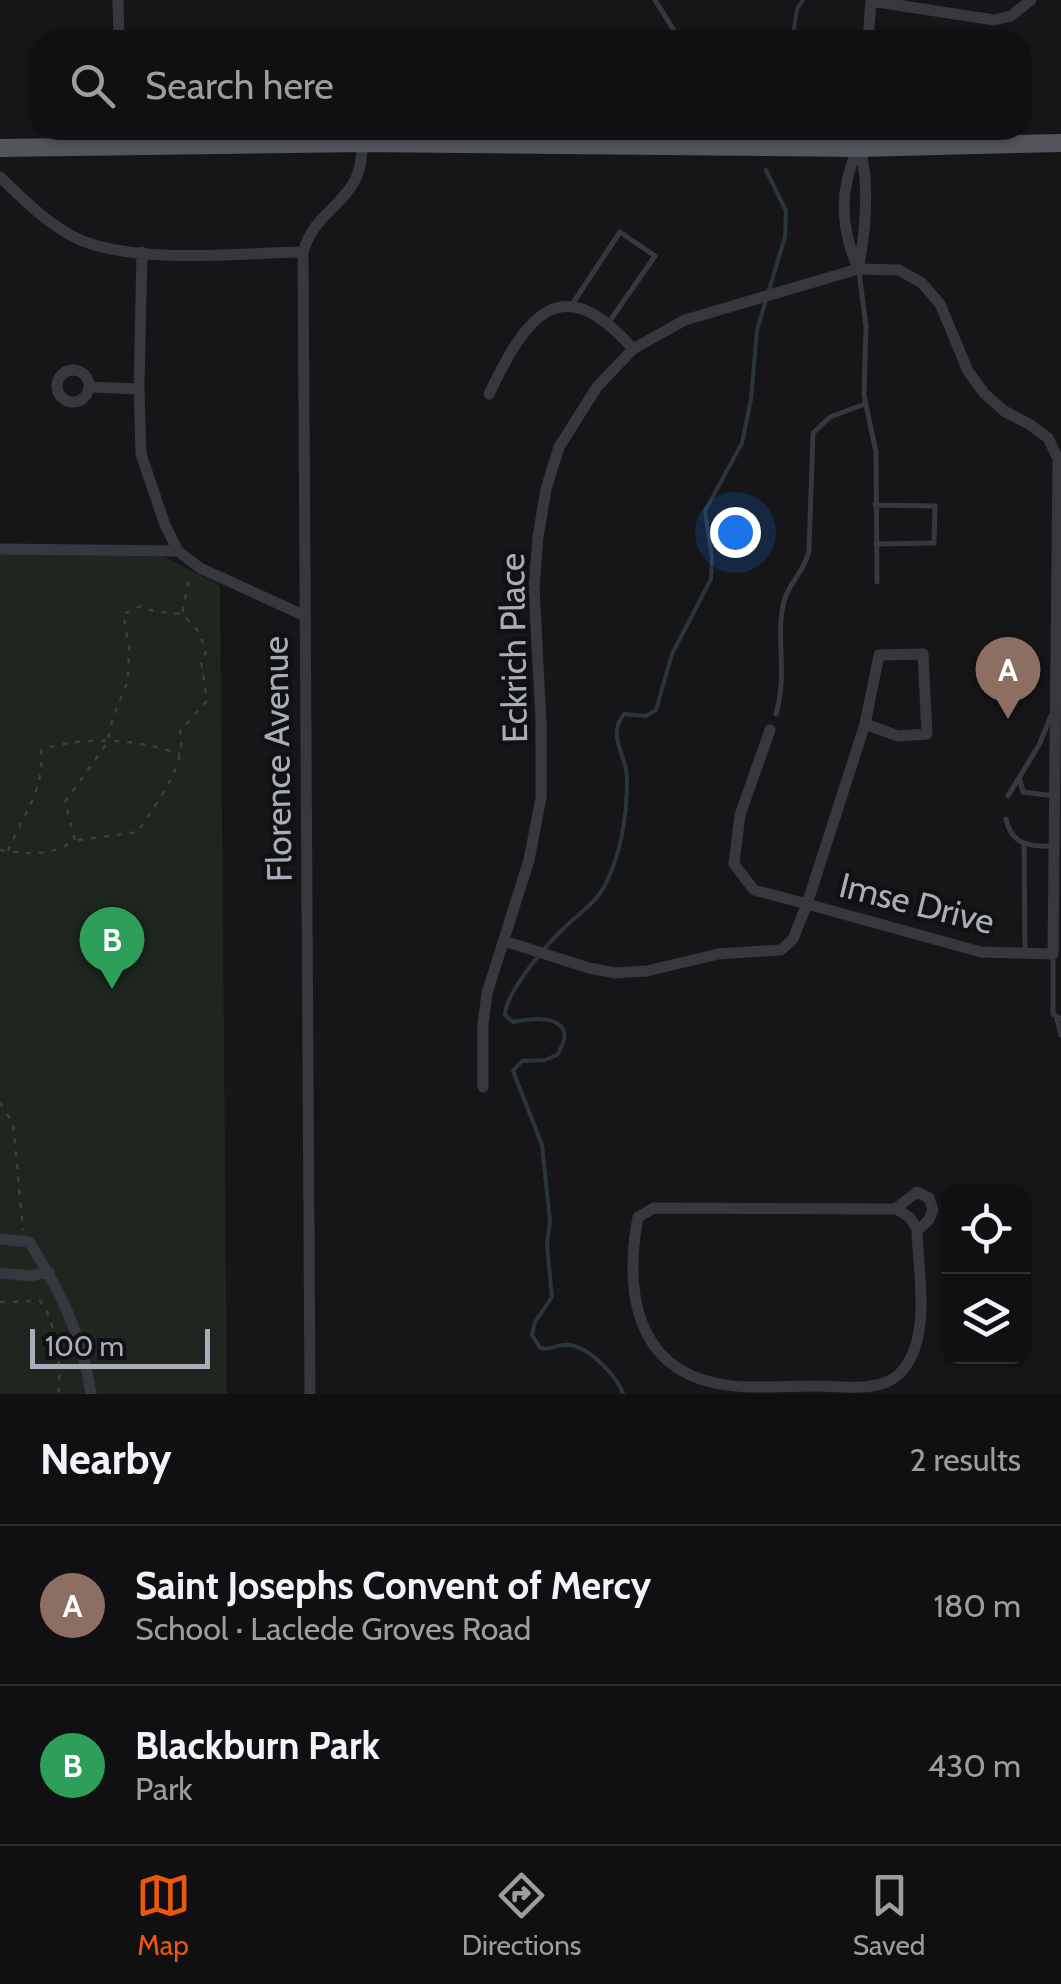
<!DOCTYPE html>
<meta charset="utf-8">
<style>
:root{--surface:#101012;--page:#19191b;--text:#f1f3f6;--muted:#9c9d9f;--line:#303032;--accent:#ea580c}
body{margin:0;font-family:Cabin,sans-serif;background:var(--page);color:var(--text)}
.controls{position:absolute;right:30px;bottom:30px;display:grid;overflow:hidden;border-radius:20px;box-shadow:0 2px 8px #0004}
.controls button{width:90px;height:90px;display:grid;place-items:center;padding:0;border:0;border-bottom:2px solid var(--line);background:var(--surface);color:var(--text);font:50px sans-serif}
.scale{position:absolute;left:30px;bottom:25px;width:180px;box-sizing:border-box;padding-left:10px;border:5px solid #a8adb8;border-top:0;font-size:28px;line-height:35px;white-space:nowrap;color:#a8adb8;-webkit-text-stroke:8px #111113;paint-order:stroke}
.you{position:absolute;left:735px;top:532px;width:35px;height:35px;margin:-25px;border:8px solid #fff;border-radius:50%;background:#1a73e8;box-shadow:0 0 0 15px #1a73e833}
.badge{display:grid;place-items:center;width:65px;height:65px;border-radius:50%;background:var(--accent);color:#fff;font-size:32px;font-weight:700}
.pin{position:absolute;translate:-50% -82px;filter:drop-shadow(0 2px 5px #0008)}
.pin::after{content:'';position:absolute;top:52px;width:35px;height:30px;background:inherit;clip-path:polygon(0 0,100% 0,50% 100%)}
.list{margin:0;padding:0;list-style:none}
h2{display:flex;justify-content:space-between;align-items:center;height:130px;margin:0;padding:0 40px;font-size:42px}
h2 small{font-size:32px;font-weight:400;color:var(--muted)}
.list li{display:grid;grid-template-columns:65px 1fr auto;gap:30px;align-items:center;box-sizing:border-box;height:160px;padding:0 40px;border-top:2px solid var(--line)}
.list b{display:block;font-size:38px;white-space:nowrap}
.list p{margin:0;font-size:32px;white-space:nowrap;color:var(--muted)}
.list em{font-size:32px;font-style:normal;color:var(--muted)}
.icon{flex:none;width:55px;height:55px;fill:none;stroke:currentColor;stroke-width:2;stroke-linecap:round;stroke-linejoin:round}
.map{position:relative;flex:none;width:1061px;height:1394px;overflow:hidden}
.search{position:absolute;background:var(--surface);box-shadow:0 2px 8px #0004;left:30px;right:30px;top:30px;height:110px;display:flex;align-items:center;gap:25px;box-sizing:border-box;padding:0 35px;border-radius:30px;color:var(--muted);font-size:38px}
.sheet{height:450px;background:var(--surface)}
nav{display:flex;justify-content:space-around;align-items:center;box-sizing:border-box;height:140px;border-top:2px solid var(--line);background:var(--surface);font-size:28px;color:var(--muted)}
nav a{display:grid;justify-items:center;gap:5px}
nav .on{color:var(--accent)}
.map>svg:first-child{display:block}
.green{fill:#1e261f}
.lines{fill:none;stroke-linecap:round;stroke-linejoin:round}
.stream{stroke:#2c353c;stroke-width:4}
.path{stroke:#3d3f44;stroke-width:2.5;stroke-dasharray:5 8;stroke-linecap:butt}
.service{stroke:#37383d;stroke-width:5}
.minor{stroke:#37383d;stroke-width:11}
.primary{stroke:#53555c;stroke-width:18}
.labels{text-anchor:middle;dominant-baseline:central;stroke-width:9;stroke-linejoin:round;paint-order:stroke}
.street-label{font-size:35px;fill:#a8adb8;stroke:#111113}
</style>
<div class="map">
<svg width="1061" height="1394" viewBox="0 0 1061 1394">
<rect width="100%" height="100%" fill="#161618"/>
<path class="green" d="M0,554L163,556L220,585L227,1394H0Z"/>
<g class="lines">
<path class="stream" d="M792,40L797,9L803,0
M623,1394C617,1375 585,1342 563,1345C554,1346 550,1350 540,1348L532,1335L535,1322L552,1297L547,1244L550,1221L542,1145L513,1071L522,1061L545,1060L557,1055C582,1016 538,1016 513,1022L505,1015C505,993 547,944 564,928C579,913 597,903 606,883C622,851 627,815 627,779C627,754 606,737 624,714L646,716L656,710L672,654L711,579L712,558L705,511L742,443L751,399L757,330L785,237L786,211L766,170"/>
<path class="path" d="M78,840L138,832C155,804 188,765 180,731L207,701L201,661L206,652L199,632L182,614L190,574
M0,850C29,854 50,857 75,840L65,802L107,743L113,717L128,681L129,647L123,614L141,606L153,611L182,614
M8,851C23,814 44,793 41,750C85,735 136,739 180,754
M0,1103L13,1123L23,1230
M0,1302L40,1301C55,1317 63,1372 58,1394"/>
<path class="service" d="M655,0L680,40
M733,130L734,144
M859,272L866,326L864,395L876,452L877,582
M571,306L620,232L655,256L609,322
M875,505L935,506L934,543L876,544
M776,714C788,673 775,636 784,601C789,583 805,570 809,551L813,433L830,417L865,404
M1020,780L1023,792L1054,796
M1008,796L1039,745L1051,716
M1006,819C1011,844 1029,847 1052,846
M1024,845L1025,950
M1053,957V1014L1061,1019
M1057,1019L1061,1035"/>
<path class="minor" d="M118,0L119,40
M871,1L994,20L1011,16L1031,0
M868,40L871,0
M0,177C26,202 58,235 94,245C160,263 236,253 303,252
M142,252L139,389L141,454L165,525L178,551
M858,268C840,227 839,189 858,148
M858,269C864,240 867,208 865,179C864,161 858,148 860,130
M57 386a16 16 0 1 1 32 0a16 16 0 1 1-32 0Z
M89,387L139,389
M489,394C526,317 560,266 633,349
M0,549L178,551L200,568L303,615
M770,730L740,815L734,864L754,890L807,904L865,724L898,736L927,734L923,654L879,655L865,724
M483,1087V1024L487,993L529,860L541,798V721L534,588L538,537L546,489L559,447L597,387L633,349L685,320L858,269L899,270L922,283L940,304L968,371L984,393L1004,411L1029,424L1048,438L1058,459L1053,954L981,952L807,904L793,939L781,950L718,954L647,971L615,973L589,968L504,941
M654,1208L895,1209C907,1214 912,1218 917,1230C918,1273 932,1336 902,1371C883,1394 841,1386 815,1386C783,1386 746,1390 715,1383C633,1366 625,1286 638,1217Z
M895,1209L917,1192L929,1198L933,1210L928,1221L917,1231
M0,1239L29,1242C60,1290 83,1337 91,1394
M0,1273L31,1276L49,1272
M310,1394L303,252C314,216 337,211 354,182C361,170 361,157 363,143"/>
<path class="primary" d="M0,148L363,143L858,148L1061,143"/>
</g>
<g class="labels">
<g class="street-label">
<text transform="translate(513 648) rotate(-91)">Eckrich Place</text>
<text transform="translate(277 759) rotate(-91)">Florence Avenue</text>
<text transform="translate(917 903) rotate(14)">Imse Drive</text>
</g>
</g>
</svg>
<div class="controls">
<button><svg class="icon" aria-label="locate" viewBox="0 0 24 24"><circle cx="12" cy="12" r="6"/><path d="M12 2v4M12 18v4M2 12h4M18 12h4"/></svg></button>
<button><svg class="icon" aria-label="layers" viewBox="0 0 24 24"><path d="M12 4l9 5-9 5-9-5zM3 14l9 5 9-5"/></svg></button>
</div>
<div class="scale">100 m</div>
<div class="you"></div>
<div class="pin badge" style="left:1008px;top:719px;background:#8d6e63">A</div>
<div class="pin badge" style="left:112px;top:989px;background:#2e9e5b">B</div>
<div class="search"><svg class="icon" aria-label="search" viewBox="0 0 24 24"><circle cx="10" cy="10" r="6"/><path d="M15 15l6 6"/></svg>Search here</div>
</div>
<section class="sheet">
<h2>Nearby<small>2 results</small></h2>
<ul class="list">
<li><span class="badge" style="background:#8d6e63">A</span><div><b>Saint Josephs Convent of Mercy</b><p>School · Laclede Groves Road</p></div><em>180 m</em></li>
<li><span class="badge" style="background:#2e9e5b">B</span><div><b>Blackburn Park</b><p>Park</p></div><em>430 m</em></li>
</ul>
</section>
<nav>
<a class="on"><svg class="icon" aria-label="map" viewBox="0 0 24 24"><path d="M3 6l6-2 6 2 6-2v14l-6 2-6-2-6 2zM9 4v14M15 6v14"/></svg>Map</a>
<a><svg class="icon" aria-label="directions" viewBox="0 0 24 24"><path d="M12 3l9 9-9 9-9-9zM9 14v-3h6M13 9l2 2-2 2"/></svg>Directions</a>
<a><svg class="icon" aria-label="saved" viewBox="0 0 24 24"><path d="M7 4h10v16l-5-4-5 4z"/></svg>Saved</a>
</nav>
